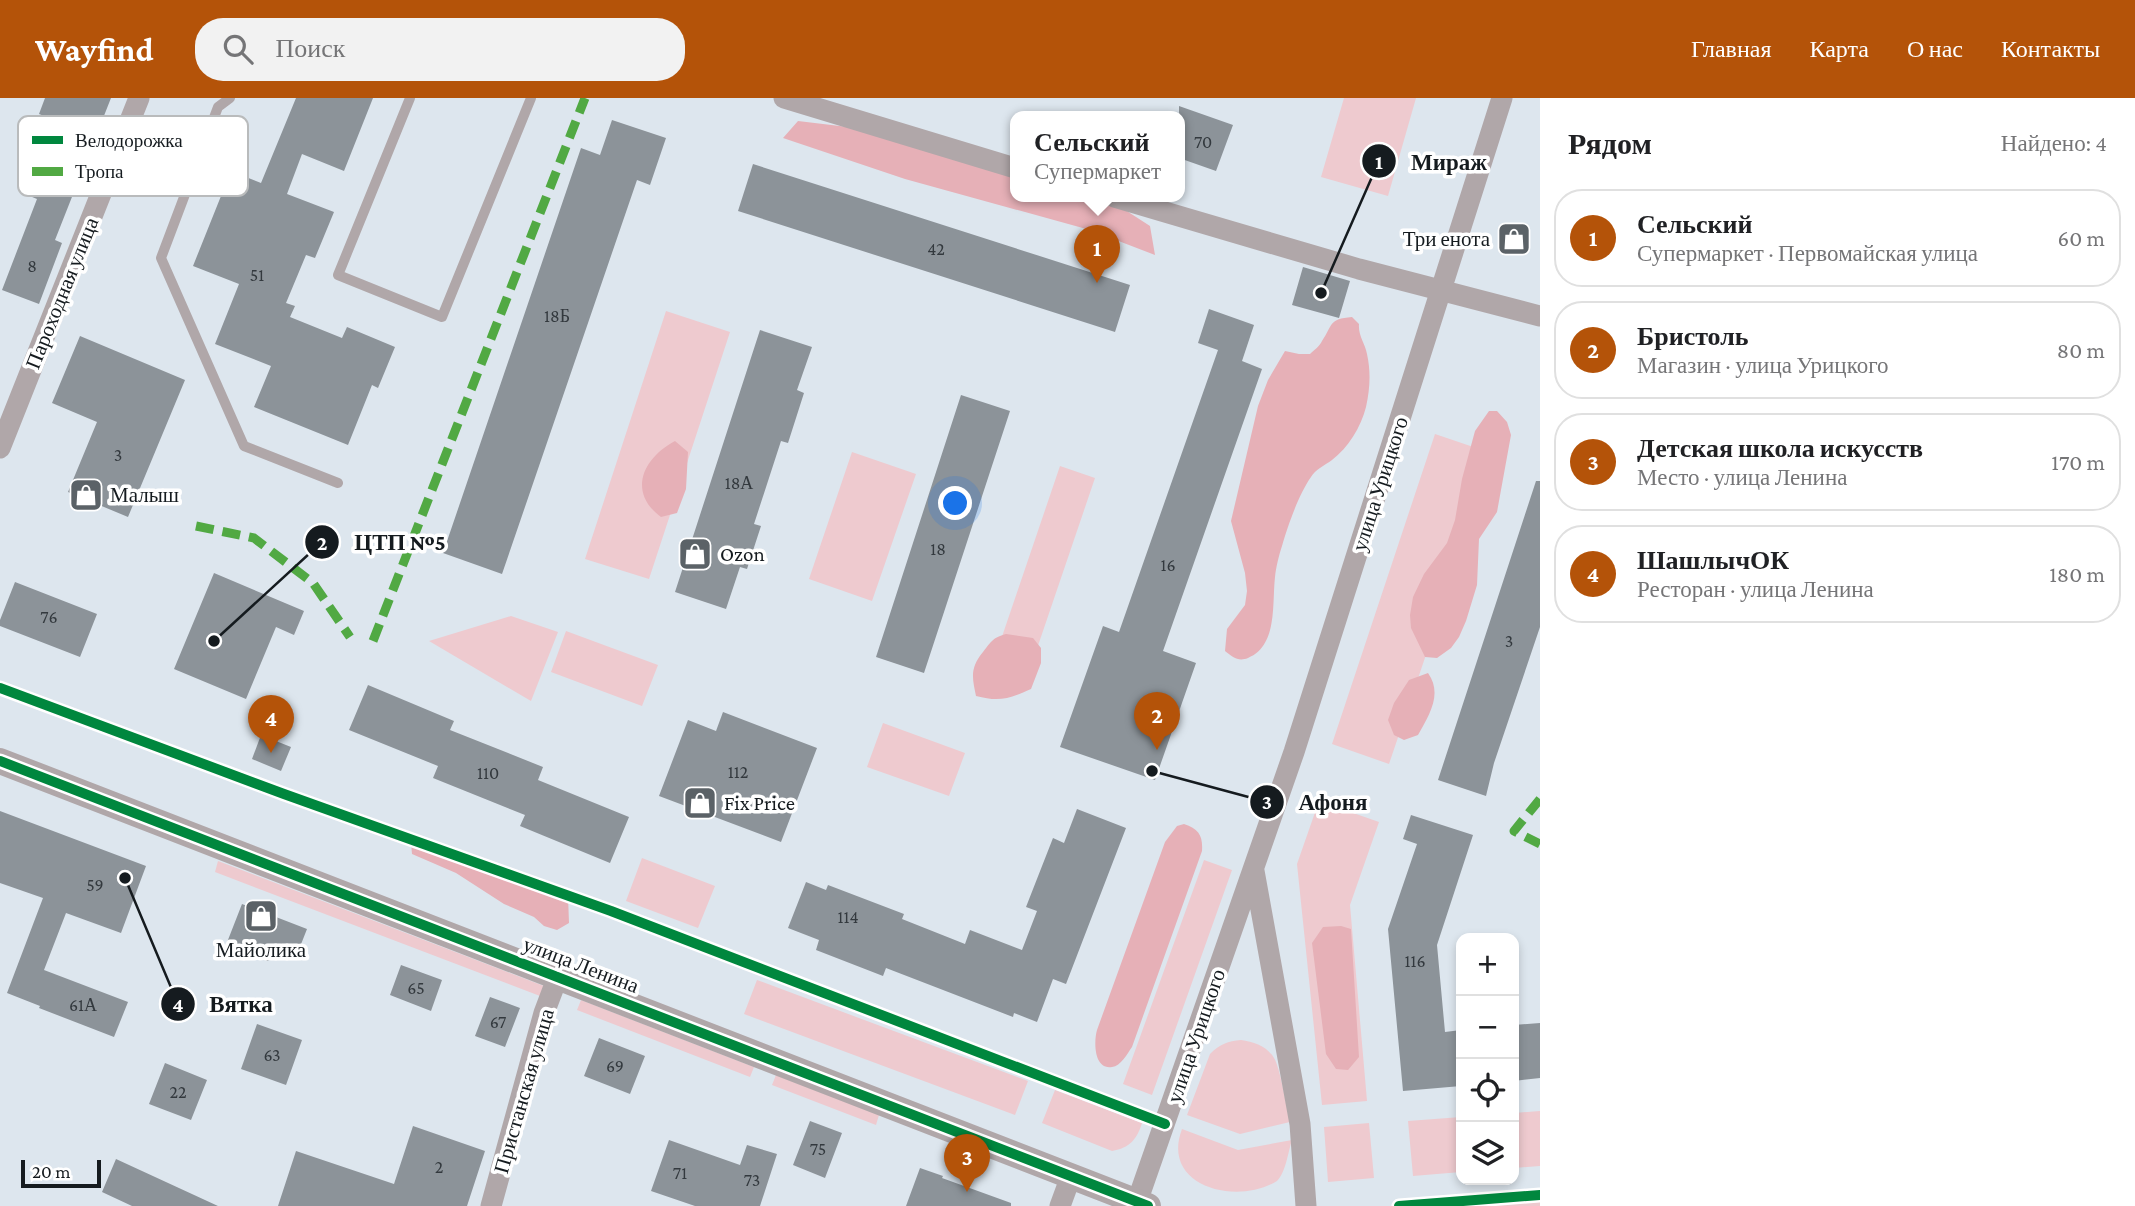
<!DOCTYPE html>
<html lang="ru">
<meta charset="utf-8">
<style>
:root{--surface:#fff;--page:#f2f2f2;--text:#202124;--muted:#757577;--line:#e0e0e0;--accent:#b45309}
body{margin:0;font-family:"Crimson Pro",serif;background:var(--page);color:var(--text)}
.controls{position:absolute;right:21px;bottom:21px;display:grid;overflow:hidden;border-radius:14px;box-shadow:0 4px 10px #0003}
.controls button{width:63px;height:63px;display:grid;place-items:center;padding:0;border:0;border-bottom:2px solid var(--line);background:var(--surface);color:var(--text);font:35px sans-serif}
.scale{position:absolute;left:21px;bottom:18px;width:80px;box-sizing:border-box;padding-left:7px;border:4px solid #151b1f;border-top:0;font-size:19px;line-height:24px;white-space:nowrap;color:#151b1f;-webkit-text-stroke:5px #fff;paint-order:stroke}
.you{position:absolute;left:956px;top:406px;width:24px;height:24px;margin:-18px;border:5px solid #fff;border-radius:50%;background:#1a73e8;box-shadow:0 0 0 10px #1a73e833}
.badge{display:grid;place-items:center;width:46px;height:46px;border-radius:50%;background:var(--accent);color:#fff;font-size:23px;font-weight:700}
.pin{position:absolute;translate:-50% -58px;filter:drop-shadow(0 2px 4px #0008)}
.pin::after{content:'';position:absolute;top:37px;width:24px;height:21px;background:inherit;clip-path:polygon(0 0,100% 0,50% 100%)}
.popup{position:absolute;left:1010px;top:13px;width:175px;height:91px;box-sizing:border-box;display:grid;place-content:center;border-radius:14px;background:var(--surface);filter:drop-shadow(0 2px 5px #0005);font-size:23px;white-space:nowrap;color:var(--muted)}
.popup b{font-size:26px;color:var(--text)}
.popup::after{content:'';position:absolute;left:50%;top:100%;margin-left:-14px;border:14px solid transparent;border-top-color:var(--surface)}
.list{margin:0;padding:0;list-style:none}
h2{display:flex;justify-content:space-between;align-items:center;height:91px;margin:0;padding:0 28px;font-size:30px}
h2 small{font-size:23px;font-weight:400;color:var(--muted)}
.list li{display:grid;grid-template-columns:46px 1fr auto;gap:21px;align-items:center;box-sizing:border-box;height:98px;margin:0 14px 14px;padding:0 14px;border:2px solid var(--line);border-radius:28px}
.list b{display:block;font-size:26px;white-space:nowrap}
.list p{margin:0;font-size:23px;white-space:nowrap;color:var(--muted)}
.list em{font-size:23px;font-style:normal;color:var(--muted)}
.icon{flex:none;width:38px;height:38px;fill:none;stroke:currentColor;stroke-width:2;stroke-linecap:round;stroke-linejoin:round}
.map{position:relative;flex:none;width:1540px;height:1108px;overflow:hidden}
header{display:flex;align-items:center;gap:42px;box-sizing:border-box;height:98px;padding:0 35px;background:var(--accent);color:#fff}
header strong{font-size:33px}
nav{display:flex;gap:38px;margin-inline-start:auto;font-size:24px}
.search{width:490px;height:63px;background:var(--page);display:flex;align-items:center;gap:18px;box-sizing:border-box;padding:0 24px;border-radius:28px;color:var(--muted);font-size:26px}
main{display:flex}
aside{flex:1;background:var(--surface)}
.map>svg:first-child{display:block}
.green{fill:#eecacf}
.forest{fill:#e6b0b7}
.building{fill:#8c9399}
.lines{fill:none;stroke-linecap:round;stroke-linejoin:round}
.service{stroke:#b0a7a9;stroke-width:10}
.minor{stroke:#b0a7a9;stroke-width:21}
.tertiary{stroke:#b0a7a9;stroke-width:26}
.quiet{stroke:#51a943;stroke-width:9;stroke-dasharray:18 9;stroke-linecap:butt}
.cycleway-casing{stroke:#fff;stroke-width:15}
.cycleway{stroke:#00873e;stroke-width:10}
.labels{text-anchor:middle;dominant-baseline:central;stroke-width:7;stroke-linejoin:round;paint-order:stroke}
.number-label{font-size:18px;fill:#33393e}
.poi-label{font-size:21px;fill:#151b1f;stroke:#fff;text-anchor:start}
.street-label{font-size:21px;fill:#151b1f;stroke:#fff}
.key{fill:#fff;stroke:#b9bbbc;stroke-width:2}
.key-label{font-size:19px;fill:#151b1f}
.leader{fill:none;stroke:#151b1f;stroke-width:2.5}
.callout-dot{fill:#151b1f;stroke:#fff;stroke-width:2.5}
.mark-label{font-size:21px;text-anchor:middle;font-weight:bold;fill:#fff}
.callout-label{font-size:23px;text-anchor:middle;font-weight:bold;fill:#151b1f;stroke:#fff;stroke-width:7;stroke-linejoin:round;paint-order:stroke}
</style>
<header>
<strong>Wayfind</strong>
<div class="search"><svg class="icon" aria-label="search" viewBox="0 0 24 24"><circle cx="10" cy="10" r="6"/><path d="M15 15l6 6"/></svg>Поиск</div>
<nav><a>Главная</a><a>Карта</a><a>О нас</a><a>Контакты</a></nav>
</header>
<main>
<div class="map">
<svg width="1540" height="1108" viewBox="0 0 1540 1108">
<rect width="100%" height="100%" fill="#dde6ee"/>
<path class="green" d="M1344,0H1416L1388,98L1321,79Z
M666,213L730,234L649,481L585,461Z
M1435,336L1494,356L1389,666L1332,646Z
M852,354L916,376L872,503L809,481Z
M1060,368L1095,380L1026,583L991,571Z
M511,518L558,534L531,603L429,543Z
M566,533L658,567L642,608L551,574Z
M883,625L965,655L949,698L867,669Z
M1319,703L1379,724L1350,807L1367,1003L1322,1007L1297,766Z
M642,760L715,788L698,830L626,803Z
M1204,762L1232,772L1152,997L1123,986Z
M218,763L544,888L540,898L215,774Z
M757,882L1028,983L1015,1017L744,916Z
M581,902L754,969L750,979L577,912Z
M1241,942C1254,944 1267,948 1274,960C1280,969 1287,1011 1290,1024L1240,1036L1187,1017L1210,956C1220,946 1228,943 1241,942Z
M776,977L879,1017L876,1027L772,987Z
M1055,992L1142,1025C1137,1041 1130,1050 1112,1053L1042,1025Z
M1540,1013V1068L1514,1070V1015Z
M1461,1019V1074L1413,1078L1408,1023Z
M1369,1025L1374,1080L1328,1084L1324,1029Z
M1182,1031L1238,1052L1292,1042C1288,1054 1286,1074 1277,1083C1237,1108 1160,1089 1182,1031Z
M1540,1093V1108H1405V1104Z"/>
<path class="forest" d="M798,23L848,29L1015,76V99H1091L1119,108L1150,128L1155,157L1090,132L905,81L783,40Z
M1352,219L1359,226C1358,238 1365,245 1367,256C1371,274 1370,291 1366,309C1361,329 1348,350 1332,362C1325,367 1315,372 1311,379C1299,396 1288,427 1282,448C1279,457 1276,469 1275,479C1272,505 1278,548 1248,560C1238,564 1233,559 1225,553L1227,531L1245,507L1247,493L1245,475L1231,423L1258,308L1268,282L1285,253L1299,256H1310C1314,252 1320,248 1322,243C1333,227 1328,221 1352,219Z
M1489,313H1497L1507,324L1511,337L1497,414L1479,441L1477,487L1466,523L1459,539L1451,550L1437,560L1425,559L1411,530L1410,517L1413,499L1424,476L1447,445L1455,422L1462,381L1475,333Z
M675,343L688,354L686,391L677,415L661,419C627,394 643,360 675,343Z
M1006,536L1033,540L1041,550V565L1031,591C1009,601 999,604 976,598C972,579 970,570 983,554C992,543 992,540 1006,536Z
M1428,575C1443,596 1429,617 1418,637L1404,642L1394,637L1388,622L1394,605L1409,582Z
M1184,726C1199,731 1203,738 1202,753L1132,949C1127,956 1121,968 1112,969C1093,972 1094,942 1097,932L1165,744L1177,728Z
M418,743L558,790L568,798L569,825L557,832L544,828L534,819L504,806L456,775L412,756L411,745Z
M1341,828L1351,831L1359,959L1348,972L1336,971L1326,956L1312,845L1323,829Z"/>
<path class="building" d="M45,0H111L55,142L62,145L39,206L2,192L37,101L20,94L49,20L39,16Z
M296,0H373L344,73L302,56L287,96L334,114L315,160L306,157L286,205L295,208L290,219L342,240L347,229L395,249L378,290L372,287L348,347L254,309L271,268L215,246L239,186L193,168L231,73L261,85Z
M1179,8L1233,27L1216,73L1179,60Z
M612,22L666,40L650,87L637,82L502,476L443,455L581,50L600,57Z
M753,66L1130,187L1115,234L738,113Z
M1303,169L1350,183L1339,220L1292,207Z
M1209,211L1254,227L1242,263L1262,271L1163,553L1196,565L1155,682L1060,649L1103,528L1119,534L1218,252L1198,245Z
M760,232L812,249L797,292L804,295L788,345L781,343L754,426L761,428L747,471L740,469L726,511L675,494Z
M80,238L185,282L128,419L68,394L97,324L52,305Z
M961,297L1010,313L924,575L876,559Z
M1536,383H1540V529L1494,665L1486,698L1438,682Z
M214,475L304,513L294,537L276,529L246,601L174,571Z
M15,484L97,516L80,559L0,528V522Z
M368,587L454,623L450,632L543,669L538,682L629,719L610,765L520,728L525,717L433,680L438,668L349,632Z
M723,614L817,650L781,744L659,698L688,622L716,633Z
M261,637L291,649L281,673L252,661Z
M1077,711L1126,730L1066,886L1053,881L1037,924L1014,915L1013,919L886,870L883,878L816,852L819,842L788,830L806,784L826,792L828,787L904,816L902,821L965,846L970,832L1022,852L1037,813L1026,809L1053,740L1064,745Z
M0,713L146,768L121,835L66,815L44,872L128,904L114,939L39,910L40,908L7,895L43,800L0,785Z
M1411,717L1473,737L1437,847L1445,934L1461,932V988L1403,993L1388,831L1417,746L1403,741Z
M242,806L307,831L296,859L273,850L268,863L226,847Z
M401,867L442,882L431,913L390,897Z
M490,899L520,910L505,949L475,938Z
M1540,925V980L1514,983V927Z
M257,926L302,942L286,987L241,971Z
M599,940L645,958L630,996L584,978Z
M165,965L207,982L191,1022L149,1006Z
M810,1023L842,1035L825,1080L793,1067Z
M413,1028L485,1053L467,1108H278L296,1053L394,1086Z
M669,1042L740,1067L747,1047L777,1056L760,1108H695L651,1093Z
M116,1061L218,1108H132L102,1094Z
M920,1070L943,1078L942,1080L1011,1105V1108H906Z"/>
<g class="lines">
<path class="service" d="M230,0L218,9L161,160L244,348L338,385
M410,0L338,177L442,219L531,0"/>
<path class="minor" d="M784,0L1015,70
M1114,99L1359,171L1540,218
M0,350L139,0
M1254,773L1300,1026L1306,1108
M1137,1104L1294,654L1502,0
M491,1108L544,915L558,878
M1060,1108L1071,1078"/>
<path class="tertiary" d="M0,663L1148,1108"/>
<path class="quiet" d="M196,428L254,440L313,485L350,539
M373,543L585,0
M1540,701L1514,733L1540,746"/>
<defs>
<path id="cycleway" d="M0,590L284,696L611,813L1165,1026
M0,663L1148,1108
M1399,1108L1540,1097"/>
</defs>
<use href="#cycleway" class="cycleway-casing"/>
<use href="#cycleway" class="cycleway"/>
</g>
<defs>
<symbol id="shop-square" viewBox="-11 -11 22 22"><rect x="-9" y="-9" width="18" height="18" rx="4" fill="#5b6267" stroke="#fff"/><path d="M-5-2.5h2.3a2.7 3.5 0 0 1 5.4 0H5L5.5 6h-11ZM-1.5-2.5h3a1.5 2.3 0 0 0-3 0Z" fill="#fff"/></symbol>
</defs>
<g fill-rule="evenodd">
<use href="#shop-square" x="1495" y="122" width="38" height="38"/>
<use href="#shop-square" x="67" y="378" width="38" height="38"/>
<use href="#shop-square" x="676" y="437" width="38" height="38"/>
<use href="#shop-square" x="681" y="686" width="38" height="38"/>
<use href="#shop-square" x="242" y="799" width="38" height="38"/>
</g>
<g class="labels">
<g class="number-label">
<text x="1203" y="44">70</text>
<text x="936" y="151">42</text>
<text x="32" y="168">8</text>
<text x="257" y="177">51</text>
<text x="557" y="218">18Б</text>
<text x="118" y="357">3</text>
<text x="739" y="385">18А</text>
<text x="938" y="451">18</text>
<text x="1168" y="467">16</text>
<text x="49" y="519">76</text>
<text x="1509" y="543">3</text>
<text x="738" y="674">112</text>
<text x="488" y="675">110</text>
<text x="95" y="787">59</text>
<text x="848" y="819">114</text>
<text x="1415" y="863">116</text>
<text x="416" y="890">65</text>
<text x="83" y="907">61А</text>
<text x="498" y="924">67</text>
<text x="272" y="957">63</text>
<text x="615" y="968">69</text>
<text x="178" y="994">22</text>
<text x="818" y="1051">75</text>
<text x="439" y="1069">2</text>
<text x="680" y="1075">71</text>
<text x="752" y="1082">73</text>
</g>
<g class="poi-label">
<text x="1490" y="141" text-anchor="end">Три енота</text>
<text x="110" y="397">Малыш</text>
<text x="720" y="456">Ozon</text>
<text x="724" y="705">Fix Price</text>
<text x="261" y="852" text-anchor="middle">Майолика</text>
</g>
<g class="street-label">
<text transform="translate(62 195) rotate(-68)">Пароходная улица</text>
<text transform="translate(1380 386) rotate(-72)">улица Урицкого</text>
<text transform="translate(581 867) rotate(21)">улица Ленина</text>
<text transform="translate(1196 938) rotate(-71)">улица Урицкого</text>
<text transform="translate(524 993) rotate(-74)">Пристанская улица</text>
</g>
</g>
<rect x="18" y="18" width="230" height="80" rx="10" class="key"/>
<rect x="32" y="38" width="31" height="8" fill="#00873e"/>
<rect x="32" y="69" width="31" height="9" fill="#51a943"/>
<g class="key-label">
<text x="75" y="49">Велодорожка</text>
<text x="75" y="80">Тропа</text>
</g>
<path class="leader" d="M1321 195L1379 63M214 543L322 444M1152 673L1267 704M125 780L178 906"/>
<g class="callout-dot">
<circle cx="1321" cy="195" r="7"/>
<circle cx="214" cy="543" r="7"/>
<circle cx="1152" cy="673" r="7"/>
<circle cx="125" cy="780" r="7"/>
<circle cx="1379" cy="63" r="18"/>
<circle cx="322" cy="444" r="18"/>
<circle cx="1267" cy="704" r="18"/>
<circle cx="178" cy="906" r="18"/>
</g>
<g class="mark-label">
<text x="1379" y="71">1</text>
<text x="322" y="452">2</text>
<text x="1267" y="711">3</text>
<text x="178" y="914">4</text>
</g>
<g class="callout-label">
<text x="1449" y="72">Мираж</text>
<text x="400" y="452">ЦТП №5</text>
<text x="1333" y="712">Афоня</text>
<text x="241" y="914">Вятка</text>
</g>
</svg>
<div class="controls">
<button>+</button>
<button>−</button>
<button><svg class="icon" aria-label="locate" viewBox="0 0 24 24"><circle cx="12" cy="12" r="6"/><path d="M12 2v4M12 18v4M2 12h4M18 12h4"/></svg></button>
<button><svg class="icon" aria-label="layers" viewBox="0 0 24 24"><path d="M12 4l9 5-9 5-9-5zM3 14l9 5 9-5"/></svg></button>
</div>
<div class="scale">20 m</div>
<div class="you"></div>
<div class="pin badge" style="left:1097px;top:185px">1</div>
<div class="popup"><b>Сельский</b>Супермаркет</div>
<div class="pin badge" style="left:1157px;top:652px">2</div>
<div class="pin badge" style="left:967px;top:1094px">3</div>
<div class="pin badge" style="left:271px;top:655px">4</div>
</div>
<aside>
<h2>Рядом<small>Найдено: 4</small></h2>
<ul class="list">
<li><span class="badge">1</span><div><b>Сельский</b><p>Супермаркет · Первомайская улица</p></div><em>60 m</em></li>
<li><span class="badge">2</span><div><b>Бристоль</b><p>Магазин · улица Урицкого</p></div><em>80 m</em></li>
<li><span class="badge">3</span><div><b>Детская школа искусств</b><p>Место · улица Ленина</p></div><em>170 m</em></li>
<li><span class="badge">4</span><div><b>ШашлычОК</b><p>Ресторан · улица Ленина</p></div><em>180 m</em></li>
</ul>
</aside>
</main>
